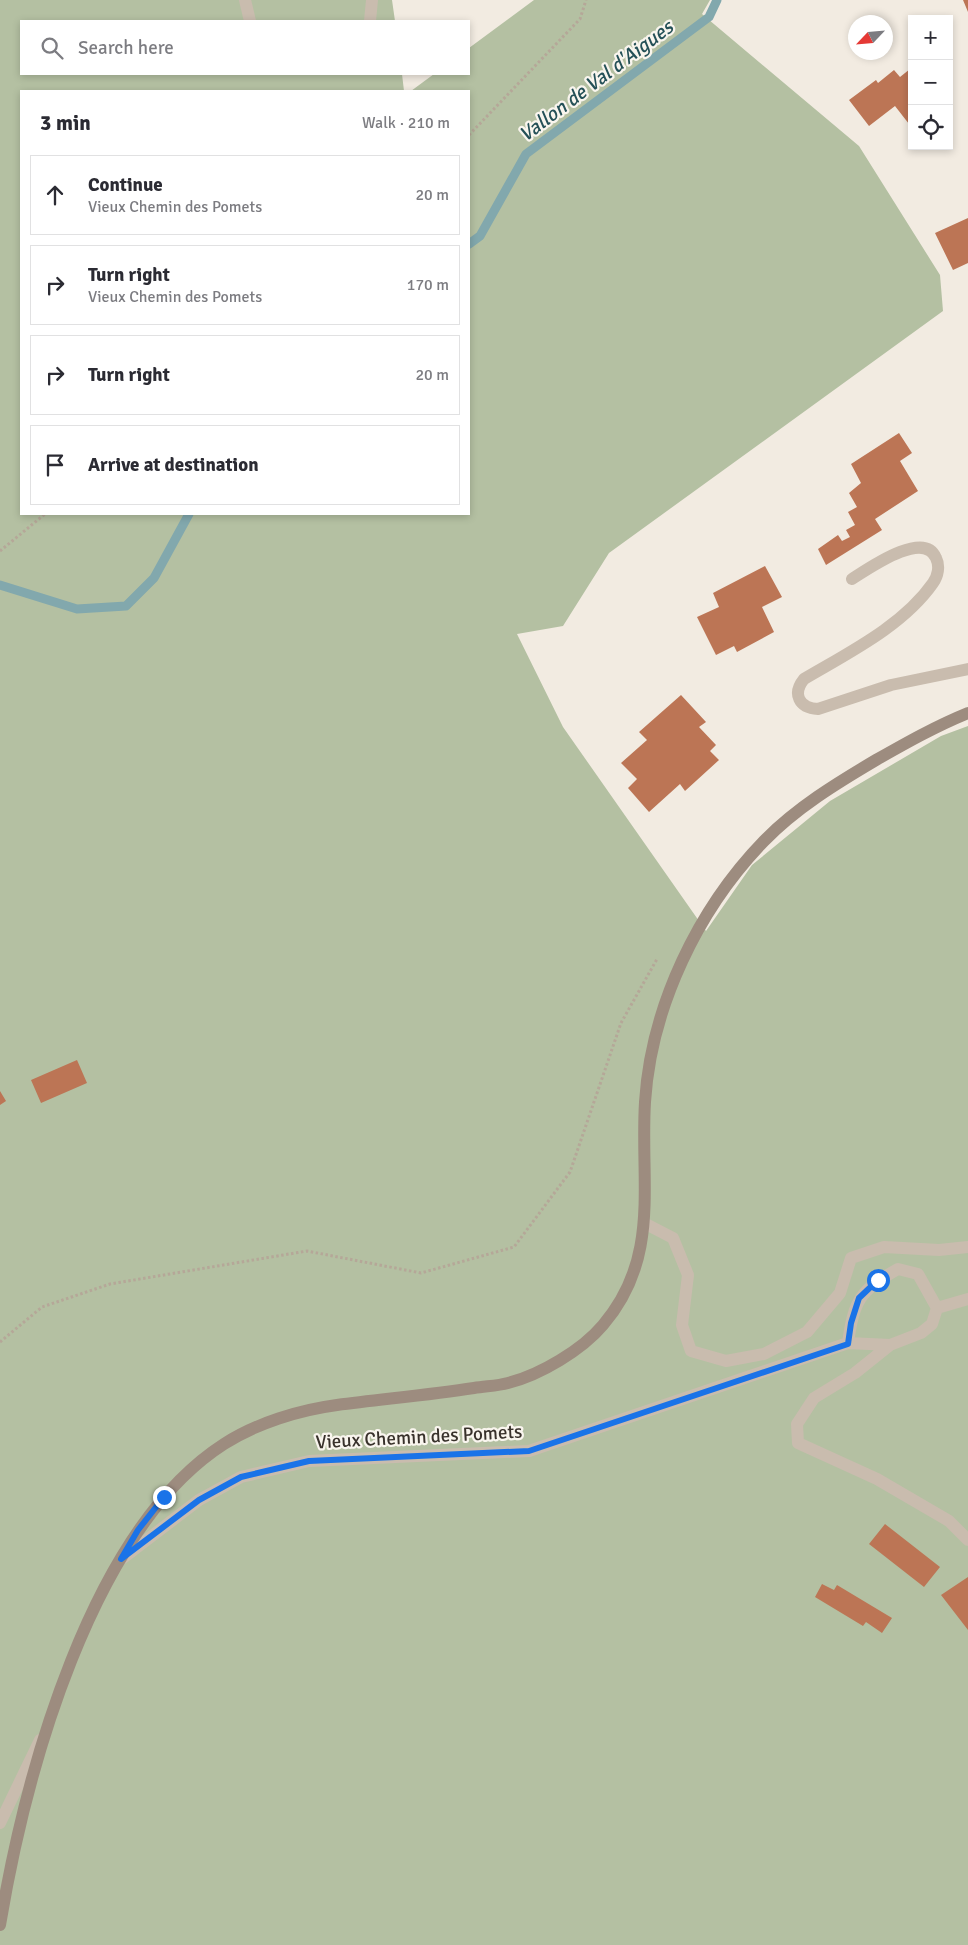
<!DOCTYPE html>
<meta charset="utf-8">
<style>
:root{--surface:#fff;--page:#f2f2f3;--text:#2b2b33;--muted:#7c7c81;--line:#e1e1e2}
body{margin:0;font-family:Signika,sans-serif;background:var(--page);color:var(--text)}
.controls{position:absolute;right:15px;top:15px;display:grid;overflow:hidden;border-radius:0px;box-shadow:0 2px 8px #0003}
.controls button{width:45px;height:45px;display:grid;place-items:center;padding:0;border:0;border-bottom:1px solid var(--line);background:var(--surface);color:var(--text);font:25px sans-serif}
.compass{position:absolute;left:848px;top:15px;width:45px;height:45px;border-radius:50%;background:var(--surface);box-shadow:0 2px 8px #0003;rotate:244deg}
.stop{position:absolute;width:15px;height:15px;margin:-11px;border:4px solid #1a73e8;border-radius:50%;background:#fff}
.stop.end{background:#1a73e8;border-color:#fff;box-shadow:0 1px 5px #0008}
.list{margin:0;padding:0;list-style:none}
h2{display:flex;justify-content:space-between;align-items:center;height:65px;margin:0;padding:0 20px;font-size:21px}
h2 small{font-size:16px;font-weight:400;color:var(--muted)}
.list li{display:grid;grid-template-columns:32px 1fr auto;gap:15px;align-items:center;box-sizing:border-box;height:80px;margin:0 10px 10px;padding:0 10px;border:1px solid var(--line);border-radius:0px}
.list b{display:block;font-size:19px;white-space:nowrap}
.list p{margin:0;font-size:16px;white-space:nowrap;color:var(--muted)}
.list em{font-size:16px;font-style:normal;color:var(--muted)}
.icon{flex:none;width:28px;height:28px;fill:none;stroke:currentColor;stroke-width:2;stroke-linecap:round;stroke-linejoin:round}
.map{position:relative;flex:none;width:968px;height:1945px;overflow:hidden}
.search{position:absolute;background:var(--surface);box-shadow:0 2px 8px #0003;left:20px;top:20px;width:450px;height:55px;display:flex;align-items:center;gap:12px;box-sizing:border-box;padding:0 18px;border-radius:0px;color:var(--muted);font-size:19px}
.panel{position:absolute;background:var(--surface);box-shadow:0 2px 8px #0003;left:20px;top:90px;width:450px;height:425px;border-radius:0px}
.map>svg:first-child{display:block}
.green{fill:#b4c0a2}
.lines{fill:none;stroke-linecap:round;stroke-linejoin:round}
.stream{stroke:#82a8ad;stroke-width:9}
.building{fill:#bc7555}
.path{stroke:#b5a798;stroke-width:3;stroke-dasharray:2.5 2.5;stroke-linecap:butt}
.lane{stroke:#c9bcae;stroke-width:12}
.street{stroke:#c9bcae;stroke-width:12}
.secondary{stroke:#9d8c7f;stroke-width:12}
.route{stroke:#1a73e8;stroke-width:6}
.labels{text-anchor:middle;dominant-baseline:central;stroke-width:4.5;stroke-linejoin:round;paint-order:stroke}
.street-label{font-size:19px;fill:#38312b;stroke:#f9f5ee}
.water-label{font-size:20px;font-style:italic;fill:#245057;stroke:#f9f5ee}
</style>
<div class="map">
<svg width="968" height="1945" viewBox="0 0 968 1945">
<rect width="100%" height="100%" fill="#f2ebe1"/>
<path class="green" d="M0,0H392L395,21H21V74H402L404,91H21V514H469V91H411L434,74H469V48L534,0H710L702,14L859,146L940,275L943,311L609,553L563,626L517,634L563,727L706,931L752,865L830,801L941,736L968,726V1945H0Z"/>
<g class="lines">
<path class="stream" d="M469,244L480,236L526,154L709,17L717,0
M0,585L77,609L126,606L154,578L189,514"/>
</g>
<path class="building" d="M963,0H968V12Z
M910,69L912,72V122L909,124L895,106L869,126L849,100L876,80L878,83L894,70L900,77Z
M968,218V263L953,270L935,233Z
M899,433L912,453L900,461L918,491L875,519L882,530L826,565L818,549L838,535L842,541L850,537L846,530L855,525L848,512L857,507L849,493L861,483L851,464Z
M765,566L782,597L762,607L774,632L737,652L734,646L716,655L697,617L719,607L713,593Z
M681,695L706,722L699,727L716,745L710,751L719,760L685,791L680,784L649,812L628,788L637,779L621,763L647,740L639,732Z
M77,1060L87,1083L41,1103L31,1080Z
M0,1091L6,1101L0,1105Z
M885,1524L940,1567L924,1587L869,1544Z
M968,1577V1630L941,1595Z
M822,1584L834,1590L837,1585L892,1618L882,1633L866,1622L863,1626L815,1597Z"/>
<g class="lines">
<path class="path" d="M469,135L580,19L586,0
M0,551L45,514
M0,1342L42,1307L110,1284L307,1251L421,1273L514,1247L570,1172L621,1023L657,959"/>
<path class="lane" d="M852,579C868,569 924,529 936,558C940,566 938,576 933,583C903,626 848,653 804,679C792,694 799,708 818,709L891,685L968,669
M644,1223L673,1238L688,1275L682,1325L691,1351L726,1361L764,1354L807,1332L840,1293L851,1258L884,1247L939,1250L968,1247
M937,1308L968,1299
M890,1345L855,1373L814,1398L797,1424L798,1443L877,1479L949,1521L968,1540
M123,1558L199,1500L241,1477L309,1461L529,1451L848,1343L890,1345L921,1333L932,1324L937,1308L918,1274L898,1269C860,1290 854,1300 848,1343
M0,1823L40,1740"/>
<path class="street" d="M245,0L250,21
M370,21L372,0"/>
<path class="secondary" d="M0,1925C25,1776 90,1530 224,1444C257,1423 299,1410 337,1405C383,1399 429,1395 474,1388C486,1386 497,1386 508,1383C540,1375 582,1350 603,1325C661,1257 640,1184 645,1102C651,1007 698,909 764,841C796,808 837,783 876,760C906,743 936,726 968,713"/>
</g>
<g class="lines">
<path class="route" d="M164,1497L138,1530L121,1559L199,1500L241,1477L309,1461L529,1451L848,1344L851,1323L859,1298L878,1280"/>
</g>
<g class="labels">
<g class="street-label">
<text transform="translate(419 1437) rotate(-3)">Vieux Chemin des Pomets</text>
</g>
<g class="water-label">
<text transform="translate(596 81) rotate(-37)">Vallon de Val d'Aigues</text>
</g>
</g>
</svg>
<div class="controls">
<button>+</button>
<button>−</button>
<button><svg class="icon" aria-label="locate" viewBox="0 0 24 24"><circle cx="12" cy="12" r="6"/><path d="M12 2v4M12 18v4M2 12h4M18 12h4"/></svg></button>
</div>
<svg class="compass" viewBox="-18 -18 36 36"><path d="M0-13l5 13h-10z" fill="#e53935"/><path d="M0 13l5-13h-10z" fill="#7c7c81"/></svg>
<div class="stop" style="left:878px;top:1280px"></div>
<div class="stop end" style="left:164px;top:1497px"></div>
<div class="search"><svg class="icon" aria-label="search" viewBox="0 0 24 24"><circle cx="10" cy="10" r="6"/><path d="M15 15l6 6"/></svg>Search here</div>
<section class="panel">
<h2>3 min<small>Walk · 210 m</small></h2>
<ul class="list">
<li><svg class="icon" aria-label="ahead" viewBox="0 0 24 24"><path d="M12 20V5M6 11l6-6 6 6"/></svg><div><b>Continue</b><p>Vieux Chemin des Pomets</p></div><em>20 m</em></li>
<li><svg class="icon" aria-label="right" viewBox="0 0 24 24"><path d="M7 20v-9h11M14 6l5 5-5 5"/></svg><div><b>Turn right</b><p>Vieux Chemin des Pomets</p></div><em>170 m</em></li>
<li><svg class="icon" aria-label="right" viewBox="0 0 24 24"><path d="M7 20v-9h11M14 6l5 5-5 5"/></svg><div><b>Turn right</b></div><em>20 m</em></li>
<li><svg class="icon" aria-label="arrive" viewBox="0 0 24 24"><path d="M6 21V4h12l-3 4 3 4H6"/></svg><div><b>Arrive at destination</b></div></li>
</ul>
</section>
</div>
